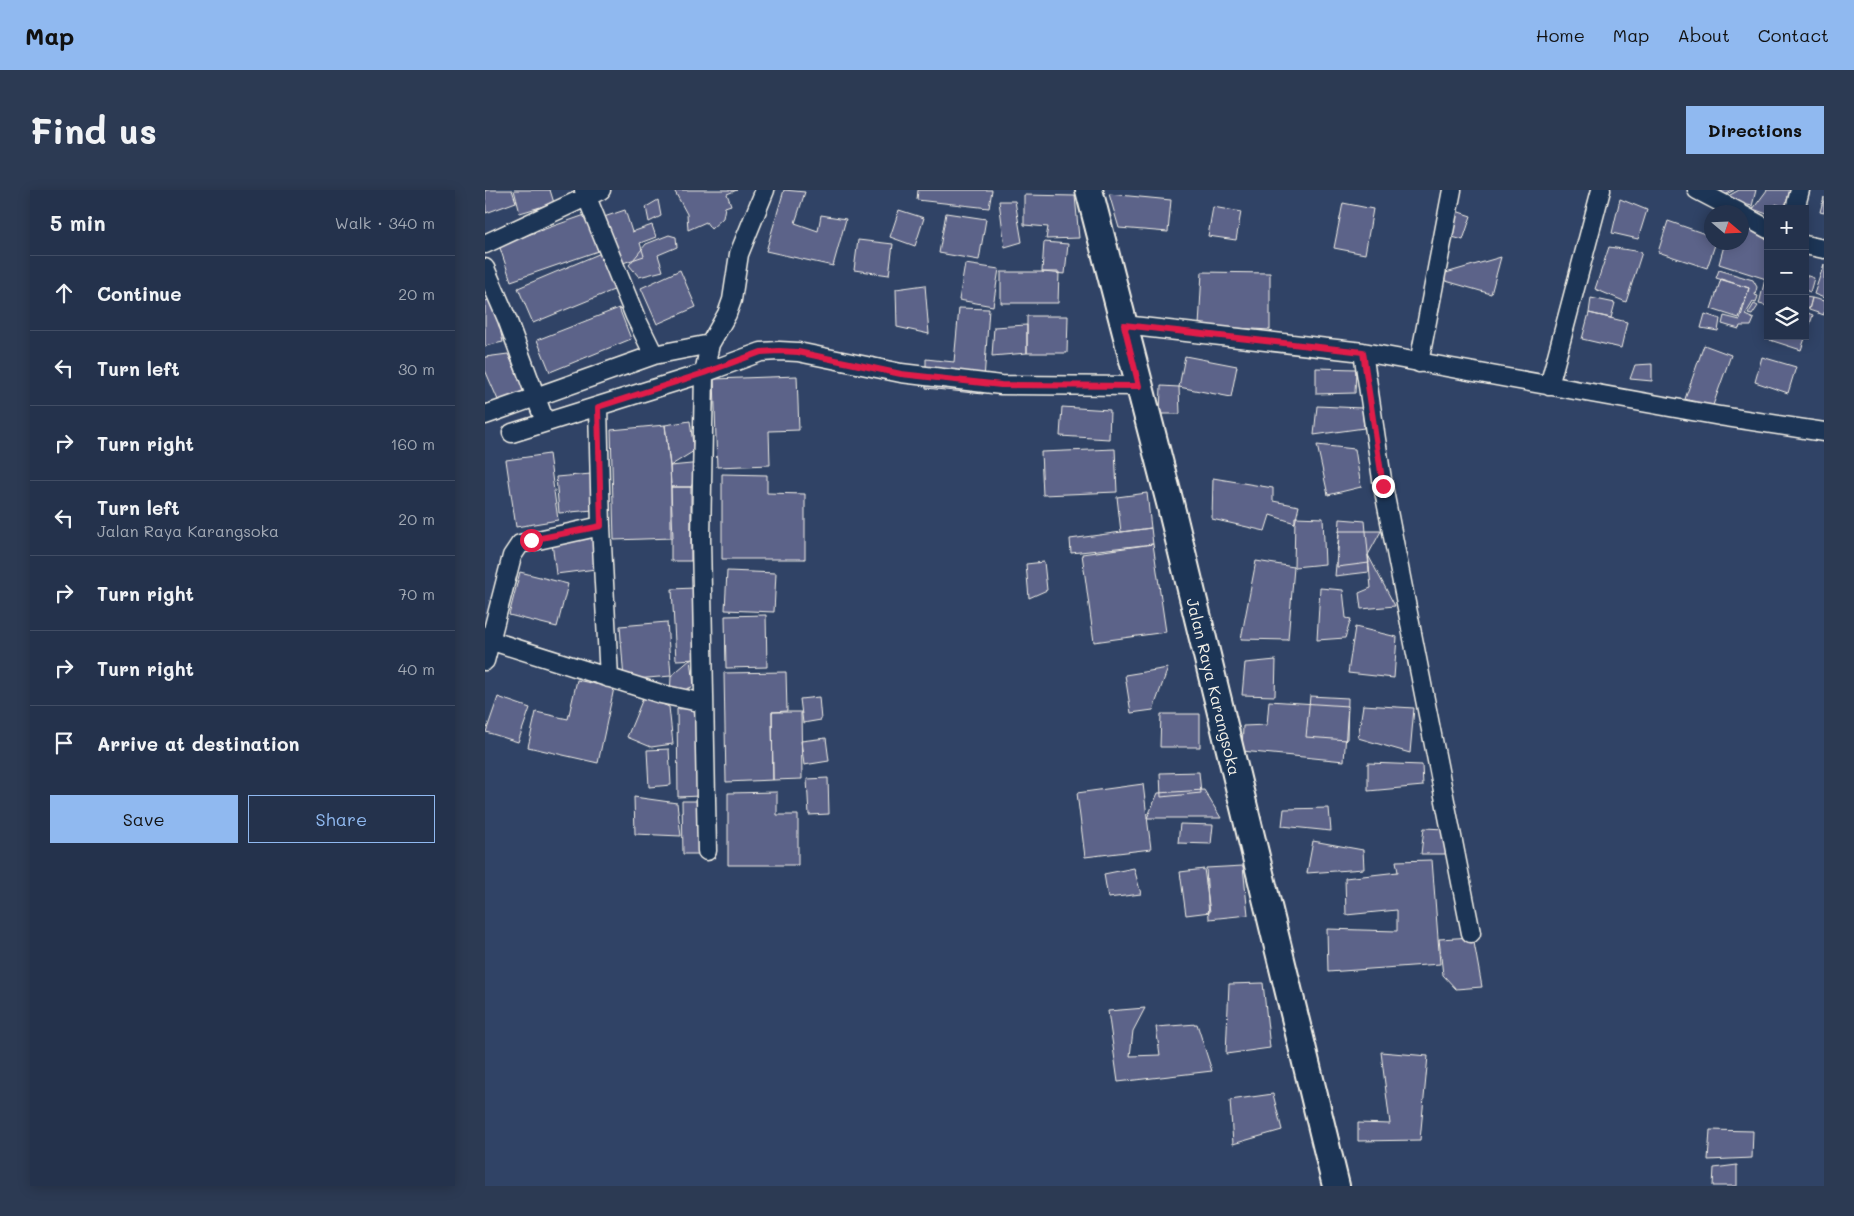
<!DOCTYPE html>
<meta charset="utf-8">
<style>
:root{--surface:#24324c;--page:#2c3a53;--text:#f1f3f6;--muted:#a3aab5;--line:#414d64;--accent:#90b9f0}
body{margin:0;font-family:Mali,sans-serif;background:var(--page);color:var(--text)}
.controls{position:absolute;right:15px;top:15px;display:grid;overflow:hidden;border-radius:0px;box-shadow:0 2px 12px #0003}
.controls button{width:45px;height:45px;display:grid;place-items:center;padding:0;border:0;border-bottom:1px solid var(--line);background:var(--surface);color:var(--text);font:25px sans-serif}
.compass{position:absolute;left:1219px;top:15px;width:45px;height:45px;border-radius:50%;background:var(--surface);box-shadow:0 2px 12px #0003;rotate:109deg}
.stop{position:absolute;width:15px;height:15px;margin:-11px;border:4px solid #e11d48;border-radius:50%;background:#fff}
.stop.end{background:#e11d48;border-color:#fff;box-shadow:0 1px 5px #0008}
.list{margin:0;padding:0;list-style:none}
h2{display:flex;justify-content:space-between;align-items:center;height:65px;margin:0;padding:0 20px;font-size:21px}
h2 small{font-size:16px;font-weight:400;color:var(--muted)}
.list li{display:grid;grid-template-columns:32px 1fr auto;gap:15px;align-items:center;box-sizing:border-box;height:75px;padding:0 20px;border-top:1px solid var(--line)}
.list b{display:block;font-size:19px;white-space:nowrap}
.list p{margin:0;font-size:16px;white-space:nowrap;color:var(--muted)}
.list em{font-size:16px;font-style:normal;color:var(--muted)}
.actions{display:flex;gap:10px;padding:15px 20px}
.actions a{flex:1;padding:11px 0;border:1px solid var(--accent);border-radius:0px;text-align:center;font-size:18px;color:var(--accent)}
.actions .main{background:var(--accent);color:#111}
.icon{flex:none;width:28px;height:28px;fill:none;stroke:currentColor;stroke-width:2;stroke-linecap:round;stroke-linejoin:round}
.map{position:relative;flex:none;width:1339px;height:996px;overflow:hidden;border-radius:0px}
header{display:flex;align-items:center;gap:30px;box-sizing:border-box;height:70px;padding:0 25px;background:var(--accent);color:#111}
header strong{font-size:24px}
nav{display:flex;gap:28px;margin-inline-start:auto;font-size:18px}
.intro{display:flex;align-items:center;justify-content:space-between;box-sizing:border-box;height:120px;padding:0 30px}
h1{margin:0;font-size:35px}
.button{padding:12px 22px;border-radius:0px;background:var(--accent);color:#111;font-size:18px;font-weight:700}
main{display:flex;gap:30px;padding:0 30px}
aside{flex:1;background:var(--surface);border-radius:0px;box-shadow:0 2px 12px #0003}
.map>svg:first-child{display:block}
.building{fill:#5c6389;stroke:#f4f1e8}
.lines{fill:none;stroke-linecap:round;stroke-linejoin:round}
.street-casing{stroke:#f4f1e8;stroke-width:21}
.secondary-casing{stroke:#f4f1e8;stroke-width:30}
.street{stroke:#1d3557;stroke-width:18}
.secondary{stroke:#1d3557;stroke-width:26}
.route{stroke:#e11d48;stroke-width:6}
.labels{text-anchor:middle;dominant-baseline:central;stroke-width:4.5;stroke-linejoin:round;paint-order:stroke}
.street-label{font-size:16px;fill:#f4f1e8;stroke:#1d3557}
</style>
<header>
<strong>Map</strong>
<nav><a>Home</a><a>Map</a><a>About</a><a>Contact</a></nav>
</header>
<div class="intro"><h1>Find us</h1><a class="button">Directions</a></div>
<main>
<aside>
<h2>5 min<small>Walk · 340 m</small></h2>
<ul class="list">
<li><svg class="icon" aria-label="ahead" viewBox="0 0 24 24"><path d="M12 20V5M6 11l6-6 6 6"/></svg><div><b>Continue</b></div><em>20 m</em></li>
<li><svg class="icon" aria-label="left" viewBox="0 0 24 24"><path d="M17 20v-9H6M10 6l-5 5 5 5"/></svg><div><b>Turn left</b></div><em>30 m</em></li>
<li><svg class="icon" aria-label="right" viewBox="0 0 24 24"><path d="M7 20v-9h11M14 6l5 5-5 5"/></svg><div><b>Turn right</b></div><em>160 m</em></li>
<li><svg class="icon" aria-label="left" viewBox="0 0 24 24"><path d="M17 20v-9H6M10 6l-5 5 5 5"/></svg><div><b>Turn left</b><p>Jalan Raya Karangsoka</p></div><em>20 m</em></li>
<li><svg class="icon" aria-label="right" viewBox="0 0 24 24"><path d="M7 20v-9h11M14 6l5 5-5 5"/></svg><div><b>Turn right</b></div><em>70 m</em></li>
<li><svg class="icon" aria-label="right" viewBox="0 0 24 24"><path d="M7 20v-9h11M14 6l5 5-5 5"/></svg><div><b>Turn right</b></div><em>40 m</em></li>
<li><svg class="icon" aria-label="arrive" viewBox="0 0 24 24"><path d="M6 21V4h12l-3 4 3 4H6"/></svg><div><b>Arrive at destination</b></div></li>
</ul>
<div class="actions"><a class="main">Save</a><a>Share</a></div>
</aside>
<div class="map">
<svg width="1339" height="996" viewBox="0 0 1339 996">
<rect width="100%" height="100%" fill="#304366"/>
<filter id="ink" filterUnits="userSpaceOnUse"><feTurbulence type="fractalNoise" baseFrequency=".02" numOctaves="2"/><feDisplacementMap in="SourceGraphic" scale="10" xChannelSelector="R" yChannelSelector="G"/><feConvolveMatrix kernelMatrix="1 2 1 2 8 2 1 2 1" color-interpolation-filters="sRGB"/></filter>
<g filter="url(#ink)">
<path class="building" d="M0,0H27L31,12L1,23Z
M29,0H65L69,13L35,23Z
M189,0H252L242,4L246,15L240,17L238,28L226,39L221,32L203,40L202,24Z
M299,0L320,2L310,33L333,41L336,25L361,29L348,76L281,61Z
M433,0H507L504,18L432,10Z
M1237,0H1249L1235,8Z
M1254,0H1271L1267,16L1238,9Z
M1282,0H1305L1300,17L1291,14L1287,19H1283L1282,24L1268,19Z
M624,4L686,10L683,42L634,38Z
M539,5L590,6L594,48L561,49L563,37L539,35Z
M1339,7V23L1335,22Z
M1135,9L1162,20L1153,49L1127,43Z
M173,10L176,26L164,32L161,17Z
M514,11H530L537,52L520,57Z
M858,13L888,19L880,64L849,58Z
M728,17L756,22L751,50L723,46Z
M140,20L147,42L167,35L171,47L155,53L159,66L135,74L119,27Z
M414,20L439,28L430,56L405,47Z
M968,20L986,26L978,50L960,45Z
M461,23L501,29L494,70L454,63Z
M100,25L113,61L26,91L14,55Z
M1183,31L1226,46V52H1231L1222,78L1173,62Z
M1256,34L1283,43L1281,89L1234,74L1240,52H1256Z
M184,45L191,47L192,57L173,65L178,81L154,87L144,75L161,54Z
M373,50L408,54L404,85L369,80Z
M559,52L583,54L580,84L557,82Z
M1124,57L1157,62L1141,112L1110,99Z
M116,63L131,99L48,133L33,98Z
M1016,67L1006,104L947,87Z
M480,74L514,79L508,116L474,110Z
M1339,74V108L1329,104Z
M1283,77V116L1274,114Z
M195,80L211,117L172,134L156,98Z
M1234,80L1268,90L1272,97L1270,105L1273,106L1271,113L1268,112L1260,125L1269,129L1266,136H1255L1254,139L1237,134L1239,126L1255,130L1264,98L1231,88Z
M516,82H574L573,113H516Z
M717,82L785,83V140L714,136Z
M1320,85L1329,88L1325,102L1320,100Z
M1236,89L1264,98L1254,128L1226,119Z
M440,95L444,144L412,137L411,99Z
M1320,107L1327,108L1324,119L1320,118Z
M1106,108L1130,113L1126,128L1104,123Z
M1327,108L1339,111V125L1324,120Z
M8,109L18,152L0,156V111Z
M1269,114L1273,116L1267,125L1263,124Z
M134,118L146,149L65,182L52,150Z
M474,118L504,119L498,204L441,198V169L469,172Z
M1320,122L1328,125L1316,160L1285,150L1286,146H1320Z
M1104,123L1142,132L1136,158L1097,149Z
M1220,124L1235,129L1233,141L1216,138Z
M542,126H583L582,163H542Z
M542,135V163L507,166L509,137Z
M1219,155L1246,165L1227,218L1200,209Z
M23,164L41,204L13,210L0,180V167Z
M700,166L752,176L746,207L694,197Z
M1277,167L1311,177L1303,203L1270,192Z
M1167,174V191L1145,189L1150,175Z
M831,178L871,179L870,203L831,204Z
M312,186L314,240L284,241L285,275L232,277L229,189Z
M676,196L694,197L695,224H675Z
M832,216L877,218L879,238L829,245Z
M577,217L625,220L624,249L575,246Z
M205,231L209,261L185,276L180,235Z
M180,235L185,276L188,348L129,350L126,240Z
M832,255L870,259L876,297L843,305Z
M630,259L632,302L558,305L556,262Z
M64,264L73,330L31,337L21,270Z
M217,273L206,297H186L185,276Z
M106,284L108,320L74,323L71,287Z
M237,284L282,285V303L320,304V369H237Z
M728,288L788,298V311L814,316L810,333L785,325L780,341L727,329Z
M186,297H206V371H186Z
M662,303L666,338L636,342L632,307Z
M810,327L838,328L840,374L809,377Z
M855,329L880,331L884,373L852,377Z
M666,338L668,354L586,363L585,349Z
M854,341H896L883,365L884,382L850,386Z
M108,348L111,379L71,384L67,353Z
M668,354L681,442L609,452L597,364Z
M883,365L910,416L876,419L874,403L886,398Z
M771,371L809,377L803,450L756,449Z
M559,372L562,400L544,408L541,374Z
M242,381L291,383L289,422L240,420Z
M35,382L83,394L72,437L24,425Z
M209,398L213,469L191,470L187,399Z
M835,398L858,400L861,428L866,429L860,448L832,450Z
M281,425L282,477L241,478L240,426Z
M182,432L186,486L139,490L135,436Z
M870,437L912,447L909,488L863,483Z
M206,469L209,496L185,506L186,486Z
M791,470L790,506L757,505L760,473Z
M683,478L668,520L646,523L640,485Z
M301,482L302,521L287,522L288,590L241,592L239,483Z
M92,490L129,498L113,573L43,557L51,522L83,529Z
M159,506L184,517L188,554L166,557L142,547Z
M825,506L863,508L862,550L821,547Z
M13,507L45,518L33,552L1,542Z
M334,507L336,530L318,533L315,509Z
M784,511L863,516L859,571L757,561L758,536L782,535Z
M878,515L929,518L925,563L873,548Z
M213,518L215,606L193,607L192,519Z
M287,522H316L317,589L288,590Z
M676,524H715V557H675Z
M341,548L344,571L319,575L316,551Z
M184,559L186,595L164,597L162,560Z
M883,573L937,575L938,596L883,601Z
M714,582L716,603L676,607L675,583Z
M343,588L344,624L324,625L322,589Z
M658,594L666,659L600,667L592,603Z
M719,600L736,628H662L673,603Z
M292,602V625H313V675H243V603Z
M149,607L192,613L196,646L150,644Z
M197,611H216V664H198Z
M844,618L846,641L797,636L799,619Z
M695,634L728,635L726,654L693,653Z
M939,638L960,639L964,664H936Z
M828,651L878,660L879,679L822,683Z
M947,670L955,774L843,782L842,739L912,741V720L861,725L860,688L913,682L911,671Z
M758,676L763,725L724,729L721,678Z
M649,678L656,704L623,708L619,684Z
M719,679L725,722L701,725L695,682Z
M988,747L997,797L971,799L958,785L954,749Z
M778,793L785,858L741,864L744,794Z
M660,818L648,841L645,866L675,865L671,837L712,834L727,881L633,892L623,821Z
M896,862L943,866L935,950L873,951V933L905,934Z
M788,904L797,940L748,954L745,910Z
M1225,940L1268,941L1267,968L1223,970Z
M1252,975V996H1228L1229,978Z"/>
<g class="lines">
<defs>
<path id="street" d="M99,0L150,126L169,165
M1212,0L1254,22
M1310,19L1315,0
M1256,24L1283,39
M0,54L116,0
M1320,55L1339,59
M0,78L22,129L60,232
M639,135L878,162L1235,226L1339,242
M878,162L898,296L986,743
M934,173L967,0
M1064,196L1116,0
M113,217L116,336L124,488
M0,225L169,165L225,154
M27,243L219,183L276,162L294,161L313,162L416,183L516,195L654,196
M4,450L176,504L219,513
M0,471L27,366L35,354L116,336
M222,661L216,349L219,183L225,154L242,124L247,110L254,64L280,0"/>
<g id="secondary">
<path id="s1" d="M604,0L685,313L851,996"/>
</g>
</defs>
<use href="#street" class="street-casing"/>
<use href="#secondary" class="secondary-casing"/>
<use href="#street" class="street"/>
<use href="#secondary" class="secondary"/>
</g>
</g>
<g class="lines" filter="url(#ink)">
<path class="route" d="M46,350L116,336L113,217L219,183L276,162L294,161L313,162L416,184L516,195L654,196L639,135L878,162L898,296"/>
</g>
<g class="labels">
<g class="street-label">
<text stroke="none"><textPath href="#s1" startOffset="512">Jalan Raya Karangsoka</textPath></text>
</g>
</g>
</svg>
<div class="controls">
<button>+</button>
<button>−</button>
<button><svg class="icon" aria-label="layers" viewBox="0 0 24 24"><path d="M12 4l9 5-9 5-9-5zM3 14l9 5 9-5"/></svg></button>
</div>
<svg class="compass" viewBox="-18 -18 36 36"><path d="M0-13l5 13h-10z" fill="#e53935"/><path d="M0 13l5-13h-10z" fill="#a3aab5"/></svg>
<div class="stop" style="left:46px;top:350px"></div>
<div class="stop end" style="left:898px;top:296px"></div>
</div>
</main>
